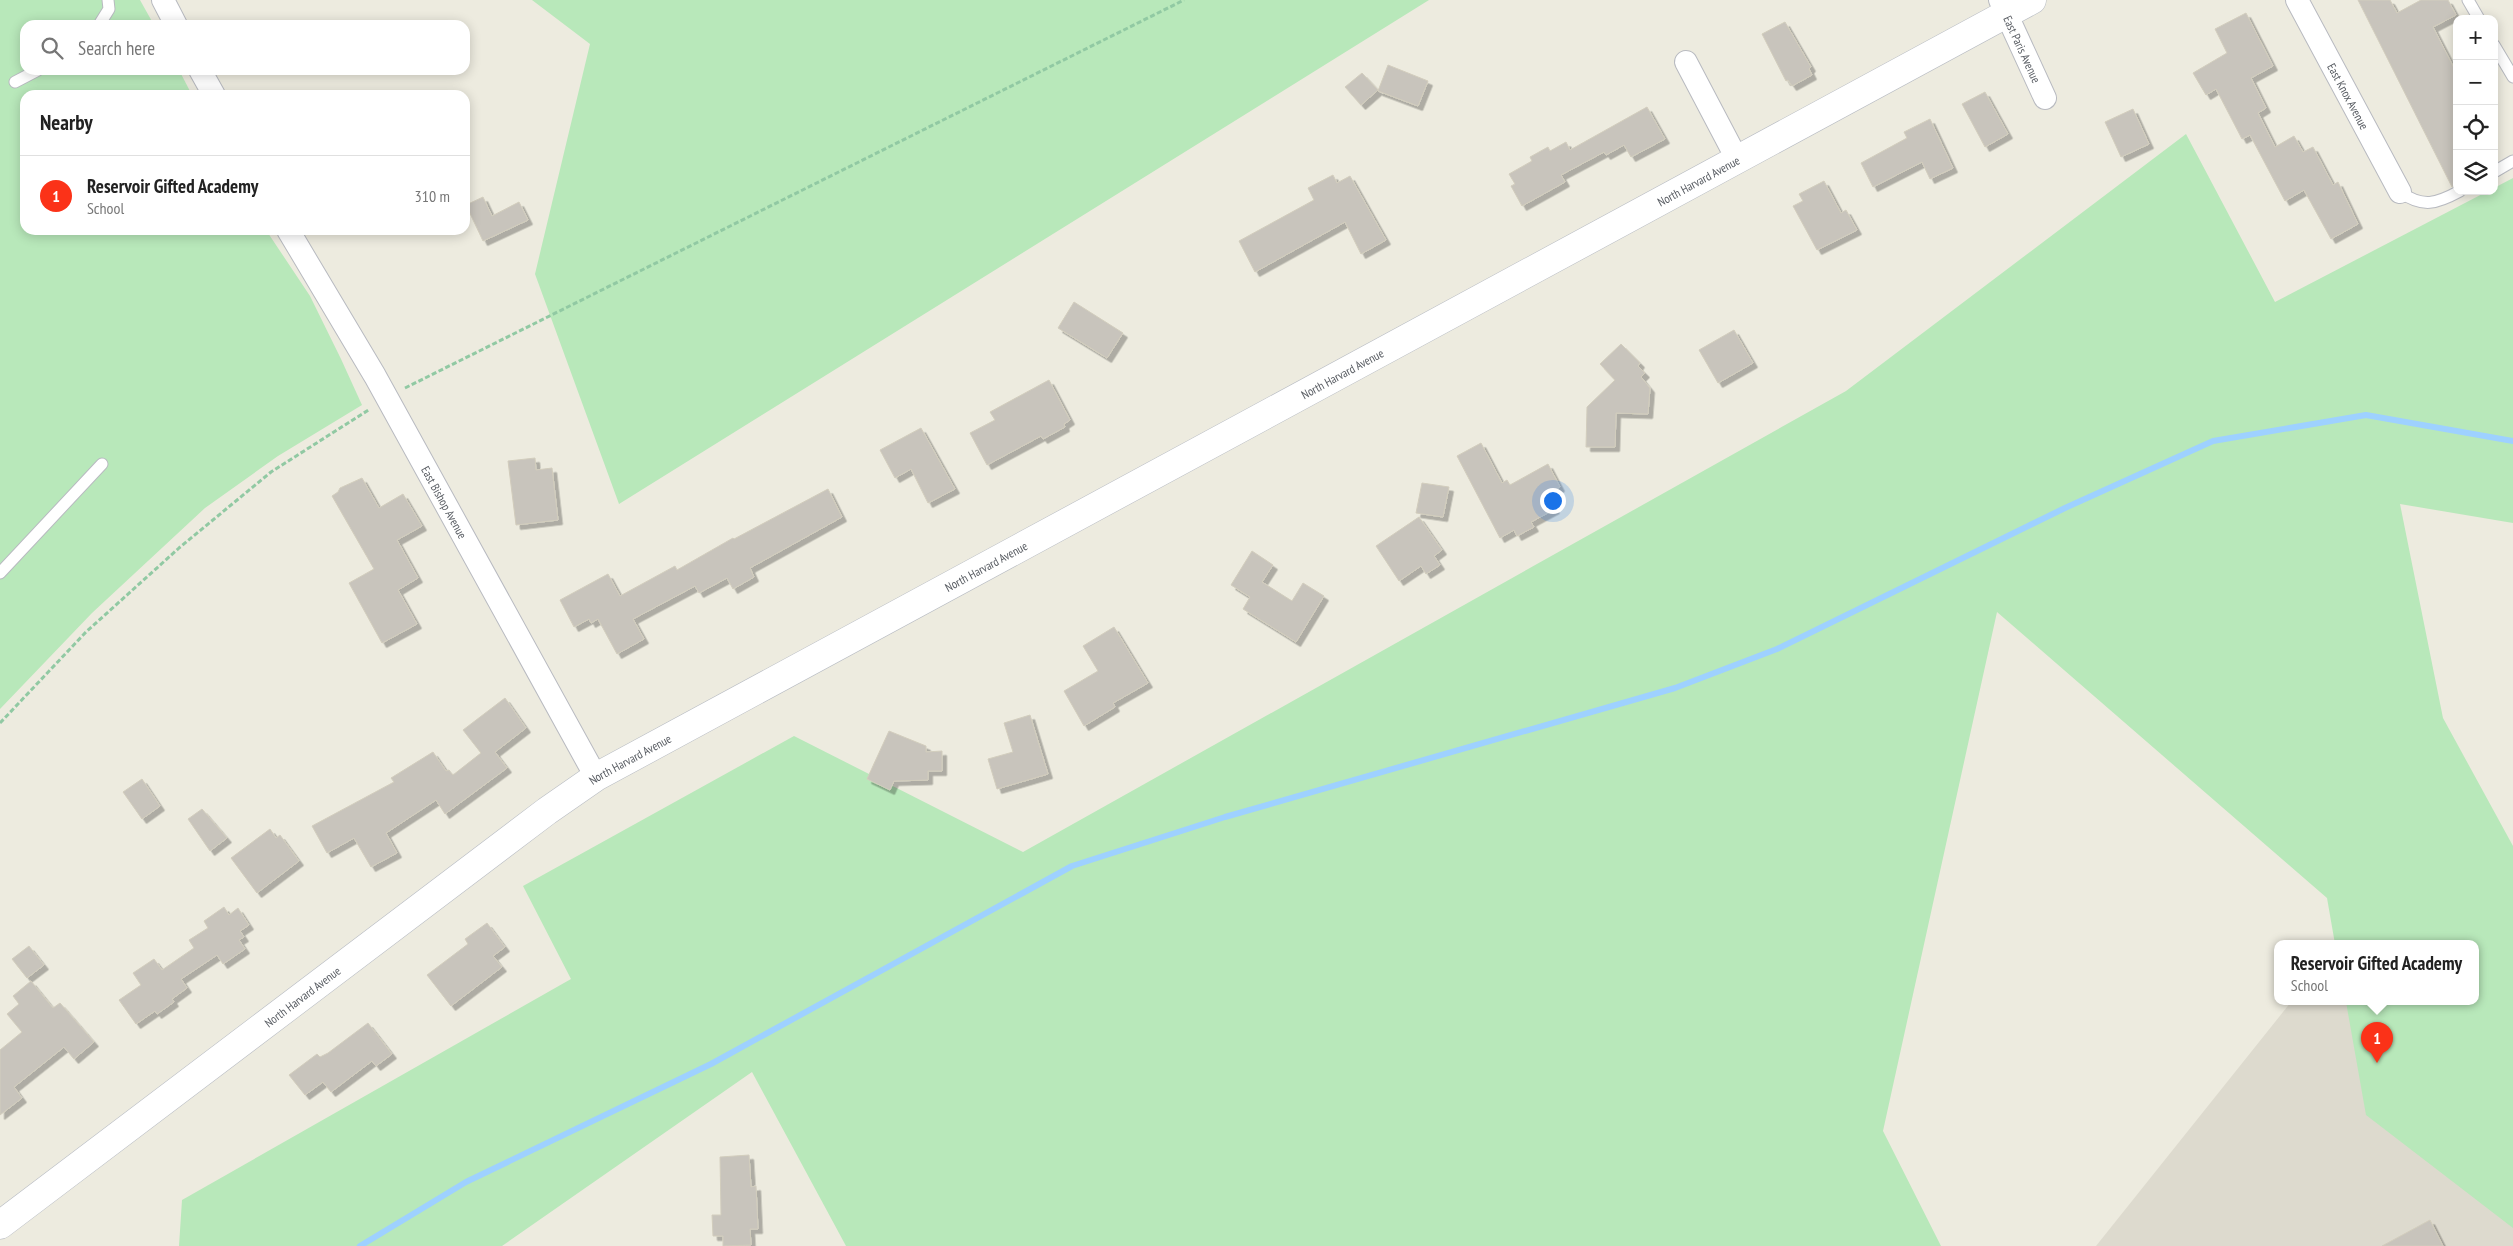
<!DOCTYPE html>
<meta charset="utf-8">
<style>
:root{--surface:#fff;--page:#f2f2f2;--text:#222;--muted:#767676;--line:#e0e0e0;--accent:#fb3218}
body{margin:0;font-family:"PT Sans Narrow",sans-serif;background:var(--page);color:var(--text)}
.controls{position:absolute;right:15px;top:15px;display:grid;overflow:hidden;border-radius:10px;box-shadow:0 2px 12px #0003}
.controls button{width:45px;height:45px;display:grid;place-items:center;padding:0;border:0;border-bottom:1px solid var(--line);background:var(--surface);color:var(--text);font:25px sans-serif}
.you{position:absolute;left:1552px;top:500px;width:18px;height:18px;margin:-12px;border:4px solid #fff;border-radius:50%;background:#1a73e8;box-shadow:0 0 0 8px #1a73e833}
.badge{display:grid;place-items:center;width:32px;height:32px;border-radius:50%;background:var(--accent);color:#fff;font-size:16px;font-weight:700}
.pin{position:absolute;translate:-50% -41px;filter:drop-shadow(0 1px 2px #0008)}
.pin::after{content:'';position:absolute;top:26px;width:18px;height:15px;background:inherit;clip-path:polygon(0 0,100% 0,50% 100%)}
.popup{position:absolute;left:2274px;top:940px;width:205px;height:65px;box-sizing:border-box;display:grid;place-content:center;border-radius:10px;background:var(--surface);filter:drop-shadow(0 1px 4px #0005);font-size:16px;white-space:nowrap;color:var(--muted)}
.popup b{font-size:19px;color:var(--text)}
.popup::after{content:'';position:absolute;left:50%;top:100%;margin-left:-10px;border:10px solid transparent;border-top-color:var(--surface)}
.list{margin:0;padding:0;list-style:none}
h2{display:flex;justify-content:space-between;align-items:center;height:65px;margin:0;padding:0 20px;font-size:21px}
h2 small{font-size:16px;font-weight:400;color:var(--muted)}
.list li{display:grid;grid-template-columns:32px 1fr auto;gap:15px;align-items:center;box-sizing:border-box;height:80px;padding:0 20px;border-top:1px solid var(--line)}
.list b{display:block;font-size:19px;white-space:nowrap}
.list p{margin:0;font-size:16px;white-space:nowrap;color:var(--muted)}
.list em{font-size:16px;font-style:normal;color:var(--muted)}
.icon{flex:none;width:28px;height:28px;fill:none;stroke:currentColor;stroke-width:2;stroke-linecap:round;stroke-linejoin:round}
.map{position:relative;flex:none;width:2513px;height:1246px;overflow:hidden}
.search{position:absolute;background:var(--surface);box-shadow:0 2px 12px #0003;left:20px;top:20px;width:450px;height:55px;display:flex;align-items:center;gap:12px;box-sizing:border-box;padding:0 18px;border-radius:15px;color:var(--muted);font-size:19px}
.panel{position:absolute;background:var(--surface);box-shadow:0 2px 12px #0003;left:20px;top:90px;width:450px;height:145px;border-radius:15px}
.map>svg:first-child{display:block}
.education{fill:#dddace}
.green{fill:#b8e8ba}
.lines{fill:none;stroke-linecap:round;stroke-linejoin:round}
.stream{stroke:#9ed1ff;stroke-width:6}
.building{fill:#c8c4bc;stroke:#d2cdbd;filter:url(#shadow)}
.lane-casing{stroke:#b8bac0;stroke-width:13}
.street-casing{stroke:#b8bac0;stroke-width:24}
.secondary-casing{stroke:#b8bcc3;stroke-width:29}
.path{stroke:#91c9a3;stroke-width:3;stroke-dasharray:5 2.5;stroke-linecap:butt}
.lane{stroke:#fff;stroke-width:11}
.street{stroke:#fff;stroke-width:22}
.secondary{stroke:#fff;stroke-width:28}
.labels{text-anchor:middle;dominant-baseline:central;stroke-width:4;stroke-linejoin:round;paint-order:stroke}
.street-label{font-size:12px;fill:#585c62;stroke:#fff}
</style>
<div class="map">
<svg width="2513" height="1246" viewBox="0 0 2513 1246">
<defs>
<filter id="shadow"><feDropShadow dx="4.5" dy="4.5" stdDeviation="0" flood-color="#0004"/></filter>
</defs>
<rect width="100%" height="100%" fill="#edebdf"/>
<path class="education" d="M2513,880V1246H2096L2291,1002H2476V944Z"/>
<path class="green" d="M0,0H140L154,25H25V70H179L192,95H25V230H266L310,296L341,359L362,405L278,456L205,508L92,613L0,709Z
M532,0H1429L619,504L535,274L590,44Z
M2186,134L2275,302L2488,191H2494V188L2513,178V523L2400,504L2443,718L2513,846V1228L2366,1115L2346,1002H2476V944H2335L2327,898L1997,612L1883,1131L1941,1246H846L752,1072L502,1246H179L182,1200L571,979L523,886L794,736L1023,852L1846,391Z"/>
<g class="lines">
<path class="stream" d="M360,1246L466,1182L711,1064L1072,866L1225,817L1675,688L1777,649L2065,508L2213,441L2366,415L2513,441"/>
</g>
<path class="building" d="M2358,0H2390L2397,13L2421,0H2448L2456,15L2433,27L2457,74V184L2452,187Z
M2246,13L2273,66L2251,78L2266,108L2258,113L2275,147L2294,136L2303,152L2313,147L2333,185L2338,182L2358,224L2331,239L2304,190L2285,201L2250,135L2242,139L2216,89L2206,95L2193,73L2227,53L2215,29Z
M1785,22L1811,67L1809,69L1812,75L1792,86L1788,80L1786,81L1762,34Z
M1388,65L1428,81L1418,106L1378,91Z
M1362,73L1378,90L1361,105L1345,87Z
M1985,92L2008,134L1985,147L1962,104Z
M1647,107L1665,139L1631,157L1624,145L1606,155L1604,152L1561,175L1565,182L1522,206L1511,186L1515,184L1509,174L1532,161L1530,157L1548,147L1550,151L1566,142L1570,150Z
M2133,109L2149,144L2121,157L2105,122Z
M1930,119L1953,168L1930,179L1922,162L1873,187L1861,163L1907,138L1904,132Z
M1333,175L1337,183L1350,176L1386,240L1361,254L1345,222L1255,272L1239,241L1314,200L1308,188Z
M1824,181L1841,213L1846,210L1857,230L1817,250L1793,206L1803,201L1799,194Z
M483,197L492,216L519,202L528,220L483,241L466,205Z
M1074,302L1123,333L1107,358L1058,328Z
M1734,330L1753,363L1718,383L1699,350Z
M1621,344L1640,363L1638,366L1645,373L1641,377L1650,388L1648,414L1616,413L1615,447H1586L1587,407L1615,380L1600,364Z
M1049,380L1070,420L1064,424L1065,427L1043,439L1041,436L987,465L970,433L995,420L990,412Z
M921,428L955,489L928,503L911,469L895,478L880,450Z
M1481,443L1502,483L1507,480L1510,485L1548,464L1560,487L1546,494L1555,509L1531,522L1534,527L1517,536L1514,530L1500,538L1457,456Z
M535,458L536,470L552,468L558,520L516,525L508,461Z
M362,478L379,508L403,494L422,526L397,540L418,578L398,590L417,624L382,643L349,583L374,569L332,496L338,492L340,488Z
M1422,483L1449,487L1443,517L1416,513Z
M828,489L842,517L750,568L754,577L733,589L727,578L699,593L695,586L633,619L644,639L617,654L598,619L591,623L589,619L574,627L560,600L608,574L620,596L675,566L677,570L733,538L734,539Z
M1419,517L1442,550L1434,556L1440,565L1426,574L1421,566L1399,581L1376,546Z
M1252,551L1273,565L1262,582L1292,601L1303,583L1324,596L1296,642L1243,609L1250,597L1231,585Z
M1114,627L1148,683L1113,703L1115,707L1084,726L1064,691L1098,671L1083,646Z
M505,698L526,728L495,752L507,768L445,814L436,800L386,833L397,853L371,867L354,838L327,853L312,826L394,782L391,778L433,752L446,771L449,770L453,775L481,753L463,730Z
M1030,715L1048,774L997,789L988,759L1013,752L1004,723Z
M889,731L926,746V752L942,751V771H928V780L894,781L890,790L867,779Z
M142,779L160,806L142,819L123,792Z
M202,809L227,838L210,851L188,819Z
M270,829L276,838L280,835L299,861L257,893L231,858Z
M224,907L229,915L238,908L249,925L240,931L244,937L239,940L245,949L223,964L217,955L181,979L187,988L172,999L174,1002L157,1014L155,1011L136,1024L119,1000L141,985L133,973L154,959L162,970L194,948L189,940L208,928L204,921Z
M487,923L505,947L493,956L502,967L451,1006L427,975L468,944L465,939Z
M29,946L44,965L27,978L12,959Z
M31,981L53,1008L60,1003L94,1042L74,1059L64,1047L14,1087L22,1098L0,1115V1050L22,1032L7,1014L19,1004L13,996Z
M368,1023L392,1054L376,1066L372,1061L331,1092L323,1082L305,1095L289,1075L317,1054L320,1057L328,1053Z
M749,1155L751,1187L756,1186L758,1229H750L751,1245L723,1246V1236H713L712,1215H721L720,1157Z
M2430,1220L2443,1246H2382Z"/>
<g class="lines">
<defs>
<path id="lane" d="M2468,0L2479,19
M99,25L109,9L108,0
M2494,45L2513,77
M15,82L38,70
M2494,172L2513,161
M2400,192C2423,208 2436,204 2460,191
M0,573L102,464"/>
<g id="street">
<path d="M163,0L176,25"/>
<path id="s1" d="M2000,0L2045,98"/>
<path id="s2" d="M2297,0L2400,192"/>
<path d="M1686,62L1737,159"/>
<path d="M200,70L214,95"/>
<path id="s3" d="M288,230L375,376L596,777"/>
</g>
<g id="secondary">
<path id="s4" d="M0,1225L547,811L596,777L2032,0"/>
</g>
</defs>
<use href="#lane" class="lane-casing"/>
<use href="#street" class="street-casing"/>
<use href="#secondary" class="secondary-casing"/>
<path class="path" d="M405,388L1184,0
M0,723L86,632L179,548L271,472L370,409"/>
<use href="#lane" class="lane"/>
<use href="#street" class="street"/>
<use href="#secondary" class="secondary"/>
</g>
<g class="labels">
<g class="street-label">
<text stroke="none"><textPath href="#s1" startOffset="54">East Paris Avenue</textPath></text>
<text stroke="none"><textPath href="#s2" startOffset="109">East Knox Avenue</textPath></text>
<text stroke="none"><textPath href="#s4" startOffset="1999">North Harvard Avenue</textPath></text>
<text stroke="none"><textPath href="#s4" startOffset="1594">North Harvard Avenue</textPath></text>
<text stroke="none"><textPath href="#s3" startOffset="314">East Bishop Avenue</textPath></text>
<text stroke="none"><textPath href="#s4" startOffset="1189">North Harvard Avenue</textPath></text>
<text stroke="none"><textPath href="#s4" startOffset="784">North Harvard Avenue</textPath></text>
<text stroke="none"><textPath href="#s4" startOffset="379">North Harvard Avenue</textPath></text>
</g>
</g>
</svg>
<div class="controls">
<button>+</button>
<button>−</button>
<button><svg class="icon" aria-label="locate" viewBox="0 0 24 24"><circle cx="12" cy="12" r="6"/><path d="M12 2v4M12 18v4M2 12h4M18 12h4"/></svg></button>
<button><svg class="icon" aria-label="layers" viewBox="0 0 24 24"><path d="M12 4l9 5-9 5-9-5zM3 14l9 5 9-5"/></svg></button>
</div>
<div class="you"></div>
<div class="pin badge" style="left:2377px;top:1063px">1</div>
<div class="popup"><b>Reservoir Gifted Academy</b>School</div>
<div class="search"><svg class="icon" aria-label="search" viewBox="0 0 24 24"><circle cx="10" cy="10" r="6"/><path d="M15 15l6 6"/></svg>Search here</div>
<section class="panel">
<h2>Nearby<small></small></h2>
<ul class="list">
<li><span class="badge">1</span><div><b>Reservoir Gifted Academy</b><p>School</p></div><em>310 m</em></li>
</ul>
</section>
</div>
